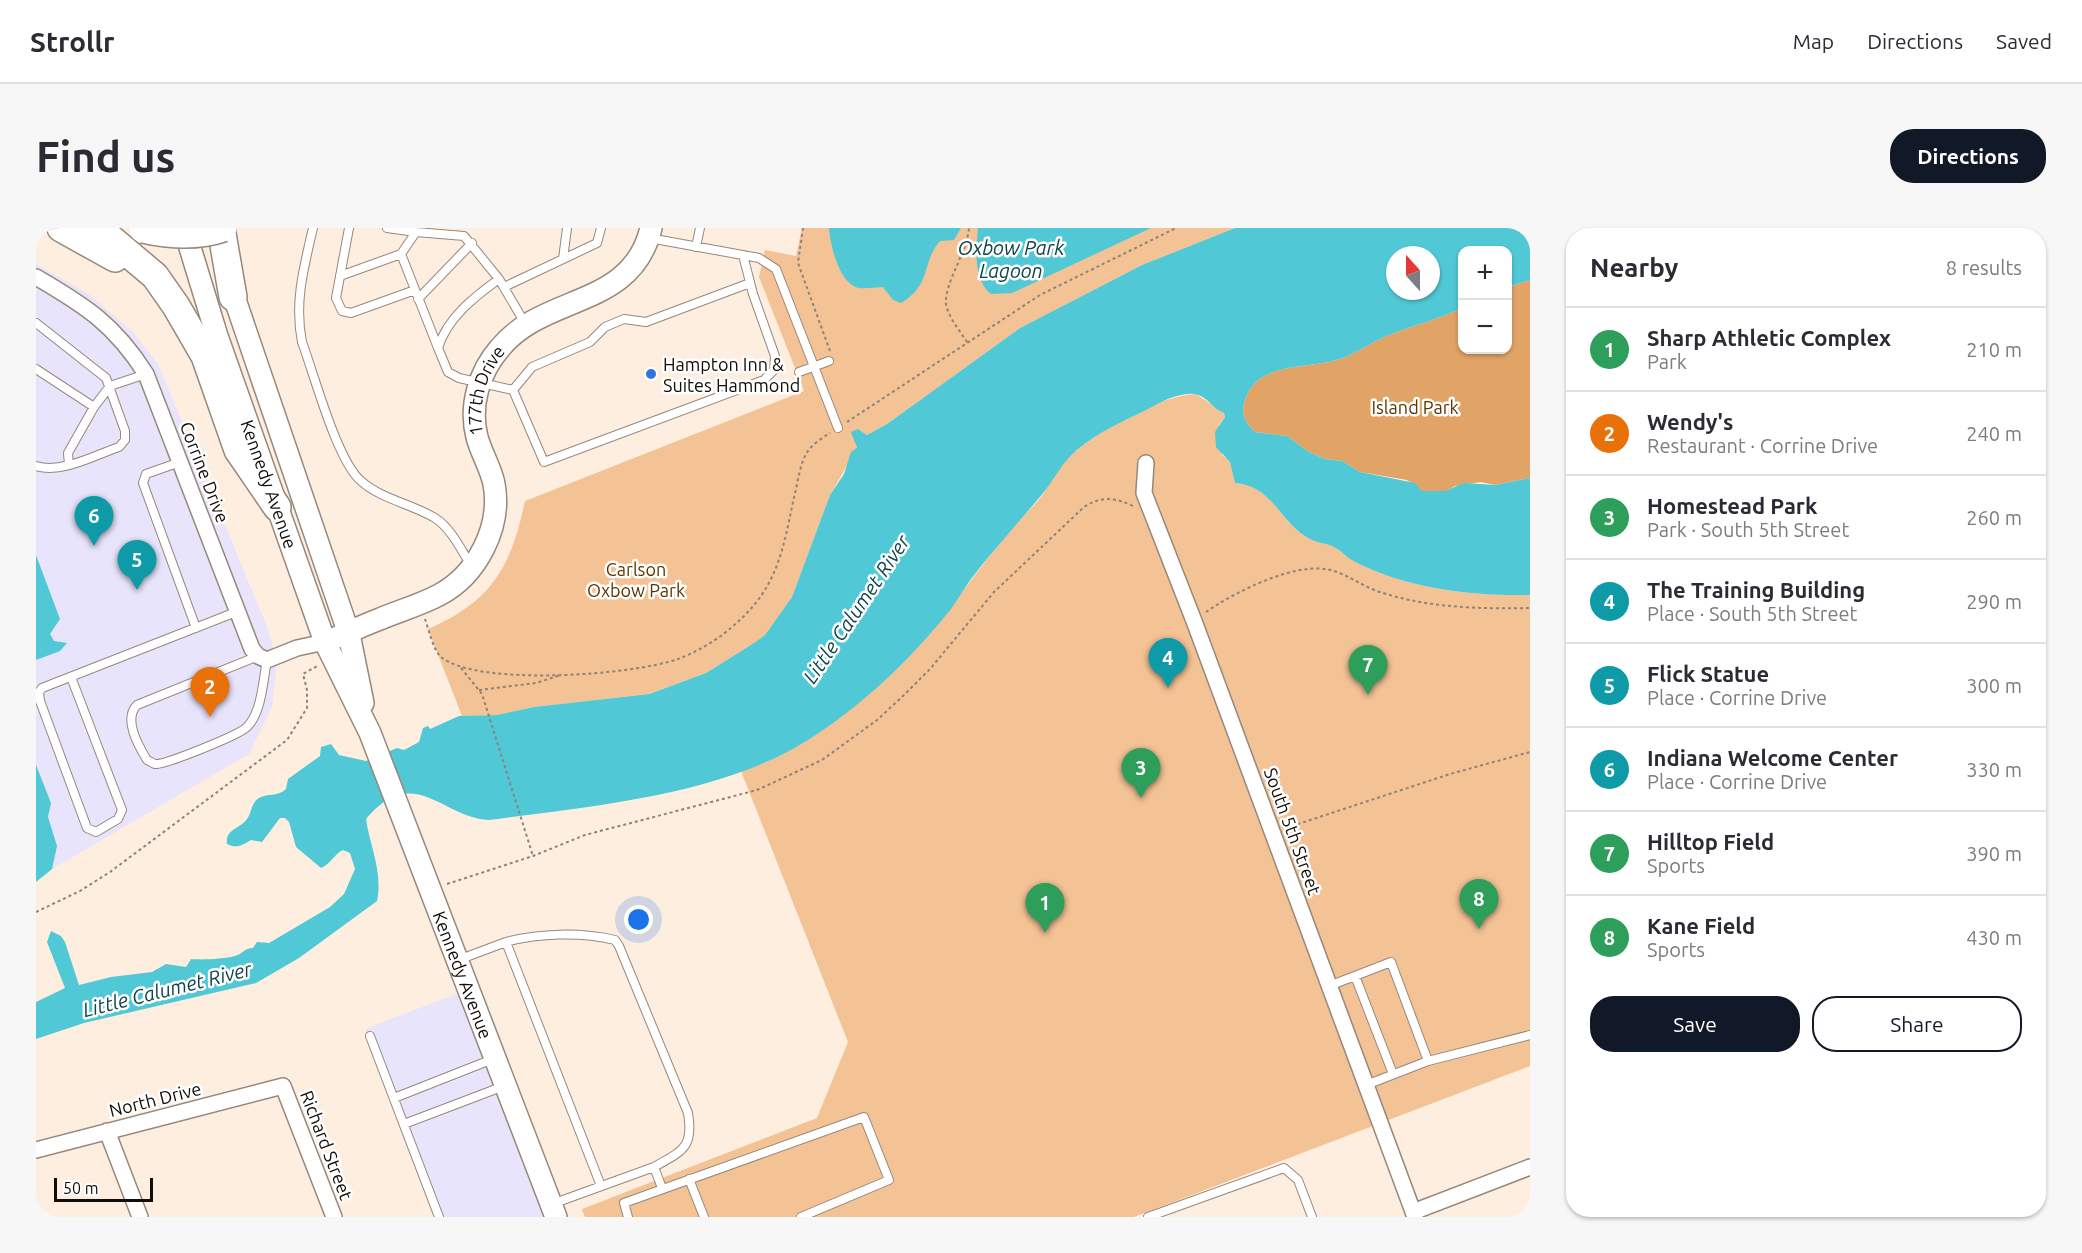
<!DOCTYPE html>
<meta charset="utf-8">
<style>
:root{--surface:#fff;--page:#f7f7f7;--text:#2b2b33;--muted:#7c7c81;--line:#e1e1e2;--accent:#111827}
body{margin:0;font-family:Ubuntu,sans-serif;background:var(--page);color:var(--text)}
.controls{position:absolute;right:18px;top:18px;display:grid;overflow:hidden;border-radius:12px;box-shadow:0 2px 4px #0004}
.controls button{width:54px;height:54px;display:grid;place-items:center;padding:0;border:0;border-bottom:2px solid var(--line);background:var(--surface);color:var(--text);font:30px sans-serif}
.compass{position:absolute;left:1350px;top:18px;width:54px;height:54px;border-radius:50%;background:var(--surface);box-shadow:0 2px 4px #0004;rotate:339deg}
.scale{position:absolute;left:18px;bottom:15px;width:99px;box-sizing:border-box;padding-left:6px;border:3px solid #110d08;border-top:0;font-size:16px;line-height:21px;white-space:nowrap;color:#110d08;-webkit-text-stroke:4px #fff;paint-order:stroke}
.you{position:absolute;left:603px;top:692px;width:21px;height:21px;margin:-15px;border:4px solid #fff;border-radius:50%;background:#1a73e8;box-shadow:0 0 0 9px #1a73e833}
.badge{display:grid;place-items:center;width:39px;height:39px;border-radius:50%;background:var(--accent);color:#fff;font-size:20px;font-weight:700}
.pin{position:absolute;translate:-50% -50px;filter:drop-shadow(0 2px 3px #0008)}
.pin::after{content:'';position:absolute;top:32px;width:21px;height:18px;background:inherit;clip-path:polygon(0 0,100% 0,50% 100%)}
.list{margin:0;padding:0;list-style:none}
h2{display:flex;justify-content:space-between;align-items:center;height:78px;margin:0;padding:0 24px;font-size:26px}
h2 small{font-size:20px;font-weight:400;color:var(--muted)}
.list li{display:grid;grid-template-columns:39px 1fr auto;gap:18px;align-items:center;box-sizing:border-box;height:84px;padding:0 24px;border-top:2px solid var(--line)}
.list b{display:block;font-size:22px;white-space:nowrap}
.list p{margin:0;font-size:20px;white-space:nowrap;color:var(--muted)}
.list em{font-size:20px;font-style:normal;color:var(--muted)}
.actions{display:flex;gap:12px;padding:18px 24px}
.actions a{flex:1;padding:14px 0;border:2px solid var(--accent);border-radius:24px;text-align:center;font-size:21px;color:var(--accent)}
.actions .main{background:var(--accent);color:#fff}
.map{position:relative;flex:none;width:1494px;height:989px;overflow:hidden;border-radius:24px}
header{display:flex;align-items:center;gap:36px;box-sizing:border-box;height:84px;padding:0 30px;background:var(--surface);border-bottom:2px solid var(--line)}
header strong{font-size:28px}
nav{display:flex;gap:33px;margin-inline-start:auto;font-size:21px}
.intro{display:flex;align-items:center;justify-content:space-between;box-sizing:border-box;height:144px;padding:0 36px}
h1{margin:0;font-size:42px}
.button{padding:15px 27px;border-radius:24px;background:var(--accent);color:#fff;font-size:21px;font-weight:700}
main{display:flex;gap:36px;padding:0 36px}
aside{flex:1;background:var(--surface);border-radius:24px;box-shadow:0 2px 4px #0004}
.map>svg:first-child{display:block}
.commercial{fill:#e7e4fb}
.green{fill:#f3c295}
.forest{fill:#e1a366}
.water{fill:#51c8d5;fill-rule:evenodd}
.lines{fill:none;stroke-linecap:round;stroke-linejoin:round}
.lane-casing{stroke:#96887b;stroke-width:10}
.street-casing{stroke:#96887b;stroke-width:18}
.secondary-casing{stroke:#96887b;stroke-width:24}
.highway-casing{stroke:#96887b;stroke-width:30}
.path{stroke:#8d8379;stroke-width:2;stroke-dasharray:3 3;stroke-linecap:butt}
.lane{stroke:#fff;stroke-width:8}
.street{stroke:#fff;stroke-width:15}
.secondary{stroke:#fff;stroke-width:21}
.highway{stroke:#fff;stroke-width:27}
.highway-bridge-casing{stroke:#96887b;stroke-width:30;stroke-linecap:butt}
.highway-bridge{stroke:#fff;stroke-width:27}
.poi-dot{fill:#2c76e2;stroke:#fff;stroke-width:2}
.labels{text-anchor:middle;dominant-baseline:central;stroke-width:5;stroke-linejoin:round;paint-order:stroke}
.poi-label{font-size:18px;fill:#110d08;stroke:#fff;text-anchor:start}
.street-label{font-size:18px;fill:#110d08;stroke:#fff}
.park-label{font-size:18px;fill:#5d3501;stroke:#fff}
.water-label{font-size:20px;font-style:italic;fill:#0d4449;stroke:#fff}
</style>
<header>
<strong>Strollr</strong>
<nav><a>Map</a><a>Directions</a><a>Saved</a></nav>
</header>
<div class="intro"><h1>Find us</h1><a class="button">Directions</a></div>
<main>
<div class="map">
<svg width="1494" height="989" viewBox="0 0 1494 989">
<rect width="100%" height="100%" fill="#feeee0"/>
<path class="commercial" d="M0,36L54,67L97,104L122,136L232,401L241,434L236,479L213,526L16,641L0,599Z
M428,763L516,989H398L364,902L329,801Z"/>
<path class="green" d="M766,0H1199L1106,37L984,100L851,196L831,207L825,203L819,215L821,220L794,267L756,369L729,407L718,415L670,445L612,466L498,479L461,487L426,488L392,401C456,373 475,339 489,273L768,163L723,49L729,22L760,28Z
M1160,166L1188,185L1189,189L1183,197L1186,227L1194,233L1199,255C1241,259 1242,295 1274,311C1281,315 1289,315 1296,318C1305,322 1311,330 1319,334C1373,361 1434,368 1494,367V838L1098,989H549L546,981L781,890L812,814L705,543L733,533L915,380C933,354 953,328 974,303C985,290 1000,277 1010,262C1016,253 1019,242 1027,235C1056,206 1119,168 1160,166Z"/>
<path class="forest" d="M1494,52V250L1459,257L1445,254L1419,258L1410,263H1386L1371,252L1324,244L1306,233L1289,231L1273,224L1251,208L1219,204C1209,193 1204,187 1209,172C1222,132 1272,142 1304,131C1321,125 1336,114 1353,107C1378,97 1403,91 1426,80V122H1472V59Z"/>
<path class="water" d="M793,0H925L918,12L904,13C885,34 897,56 865,75L857,72L847,59C840,59 830,61 823,60C803,56 794,16 793,0Z
M942,0H1115L976,65L955,66C937,52 940,20 942,0Z
M1199,0H1494V52L1472,59V22H1426V80C1403,91 1378,97 1353,107C1336,114 1321,125 1304,131C1272,142 1222,132 1209,172C1204,187 1209,193 1219,204L1251,208L1273,224L1289,231L1306,233L1324,244L1379,255L1386,263H1409L1428,255L1459,257L1494,250V367C1434,368 1373,361 1319,334C1311,330 1305,322 1296,318C1289,315 1281,315 1274,311C1244,296 1238,258 1199,255L1194,234L1180,219L1179,204L1189,189L1188,185C1177,181 1171,168 1159,166C1142,164 1123,175 1108,183C1085,194 1061,205 1041,222C1026,234 1020,249 1008,264C984,293 958,321 935,351C928,361 922,371 915,381C874,432 827,477 772,512C683,568 554,578 453,592C406,590 378,534 330,591C334,619 347,644 341,673L263,730L220,755L48,795L0,811V774L29,760L11,714L15,703L25,708L29,714L43,757L75,749L116,744L130,736L150,739L155,731C166,732 188,731 199,728C207,726 208,720 217,720L221,714L233,715L294,679L308,666L319,641L314,625L307,622C298,626 295,636 285,640L260,619L253,594L249,590H244L226,614L215,612C206,617 201,621 191,616C189,601 204,601 211,591C216,584 215,575 223,570C232,565 242,569 250,561L252,551L284,528L285,519L295,516L303,527L330,533L361,520L368,522L383,514L387,500L392,498L394,501L423,488L461,487L498,479L613,466L670,445L718,415L729,407L756,369L794,267L808,246L815,224L821,220L815,204L822,201L831,207L851,196L984,100L1106,37ZM1359,27H1395V63H1359Z
M0,327L24,391L14,406L18,413L31,415L24,423L0,432Z
M0,537L15,575L12,589L21,618L16,641L0,654Z"/>
<g class="lines">
<defs>
<path id="lane" d="M277,0C268,39 258,74 266,114C278,146 301,233 325,253C345,271 376,276 399,290C415,300 425,322 435,337
M313,0L300,70L306,83L315,85L379,62
M351,0L380,4
M613,10L723,30L740,41L802,200
M660,19L664,0
M527,31L531,0
M304,48L365,26
M468,59L561,15L565,0
M382,71L436,15
M0,95L70,150L89,203V212L83,219C59,227 26,246 0,238
M490,97L463,51C438,69 411,90 402,120L412,144L423,150L477,162L508,234L728,152L738,142L739,128L717,66L707,27
M402,120L365,26L380,4L428,8L463,51
M0,141L58,179
M763,144L793,133
M477,162L496,139L554,114L569,99L588,91L610,94L714,55
M144,234L110,246L107,255L160,400
M33,237L32,225L58,179L74,158L110,146
M222,428L101,477C87,491 102,517 111,532C114,533 116,535 119,536C129,537 203,507 211,499C226,484 227,452 231,432
M35,449L86,582L82,591L60,604L51,600L4,473L3,464L6,460L200,384
M470,714C503,705 545,704 579,712L583,718L652,885C658,920 646,923 618,939
M422,732L470,714L565,958
M1319,748L1357,846
M1293,758L1355,734L1392,833L1330,857
M334,808L403,989
M1392,833L1494,807
M358,870L457,831
M368,896L468,858
M653,951L668,989
M516,976L618,939L626,960
M592,989L588,975L828,889L853,952L765,989
M1112,989L1248,940L1262,952L1276,989"/>
<path id="street" d="M0,49C50,78 79,97 110,146L216,421L222,428L231,432L261,420L289,414
M1110,235L1108,265L1158,393L1379,989
M71,903L104,989
M0,922L247,858L298,989
M1377,984L1494,939"/>
<g id="secondary">
<path id="s1" d="M148,0L181,108L289,414L334,505L520,989"/>
<path d="M193,54L313,406L327,475"/>
<path id="s2" d="M289,414C308,407 325,398 344,391C363,383 384,377 403,367C441,347 466,299 458,256C455,240 445,225 441,209C433,178 443,144 464,120C509,65 596,81 615,0"/>
</g>
<path id="highway" d="M25,0L79,30
M62,0L119,48L140,78L169,128L202,222L241,279
M185,0L197,69"/>
</defs>
<use href="#lane" class="lane-casing"/>
<use href="#street" class="street-casing"/>
<use href="#secondary" class="secondary-casing"/>
<use href="#highway" class="highway-casing"/>
<path class="path" d="M767,0L762,35L794,123
M931,114C924,103 912,89 910,76C908,56 931,24 933,0
M811,194L1004,67L1140,0
M1170,384C1199,364 1263,331 1298,343C1314,348 1328,359 1344,364C1392,380 1444,381 1494,380
M389,391C393,402 397,422 405,429C442,459 597,447 642,431C674,419 705,396 725,368C746,338 751,301 759,265C762,253 764,237 770,226C775,217 786,210 794,205
M425,440L446,466L497,628
M443,462L500,455L525,447
M1250,600L1414,546L1494,524
M411,656L497,628L549,607L721,562L786,532L841,492L866,469L894,441L958,364L1048,279C1066,267 1081,270 1099,279
M0,684L44,663L74,644L251,512L271,480V462L267,446L283,437"/>
<use href="#lane" class="lane"/>
<use href="#street" class="street"/>
<use href="#secondary" class="secondary"/>
<use href="#highway" class="highway"/>
<defs>
<path id="highway-bridge" d="M107,1C134,7 161,9 187,0"/>
</defs>
<use href="#highway-bridge" class="highway-bridge-casing"/>
<use href="#highway-bridge" class="highway-bridge"/>
</g>
<circle class="poi-dot" cx="615" cy="146" r="6"/>
<g class="labels">
<g class="poi-label">
<text x="627" y="136">Hampton Inn &amp;<tspan x="627" dy="21">Suites Hammond</tspan></text>
</g>
<g class="street-label">
<text stroke="none"><textPath href="#s2" startOffset="354">177th Drive</textPath></text>
<text transform="translate(169 244) rotate(69)">Corrine Drive</text>
<text stroke="none"><textPath href="#s1" startOffset="270">Kennedy Avenue</textPath></text>
<text transform="translate(1257 603) rotate(70)">South 5th Street</text>
<text stroke="none"><textPath href="#s1" startOffset="798">Kennedy Avenue</textPath></text>
<text transform="translate(119 871) rotate(-14)">North Drive</text>
<text transform="translate(291 917) rotate(69)">Richard Street</text>
</g>
<g class="park-label">
<text x="1379" y="179">Island Park</text>
<text x="600" y="341">Carlson<tspan x="600" dy="21">Oxbow Park</tspan></text>
</g>
<g class="water-label">
<text x="975" y="19">Oxbow Park<tspan x="975" dy="23">Lagoon</tspan></text>
<text transform="translate(820 381) rotate(-56)">Little Calumet River</text>
<text transform="translate(131 761) rotate(-14)">Little Calumet River</text>
</g>
</g>
</svg>
<div class="controls">
<button>+</button>
<button>−</button>
</div>
<svg class="compass" viewBox="-18 -18 36 36"><path d="M0-13l5 13h-10z" fill="#e53935"/><path d="M0 13l5-13h-10z" fill="#7c7c81"/></svg>
<div class="scale">50 m</div>
<div class="you"></div>
<div class="pin badge" style="left:1009px;top:705px;background:#2e9e5b">1</div>
<div class="pin badge" style="left:174px;top:489px;background:#e8710a">2</div>
<div class="pin badge" style="left:1105px;top:570px;background:#2e9e5b">3</div>
<div class="pin badge" style="left:1132px;top:460px;background:#0f9aa8">4</div>
<div class="pin badge" style="left:101px;top:362px;background:#0f9aa8">5</div>
<div class="pin badge" style="left:58px;top:318px;background:#0f9aa8">6</div>
<div class="pin badge" style="left:1332px;top:467px;background:#2e9e5b">7</div>
<div class="pin badge" style="left:1443px;top:701px;background:#2e9e5b">8</div>
</div>
<aside>
<h2>Nearby<small>8 results</small></h2>
<ul class="list">
<li><span class="badge" style="background:#2e9e5b">1</span><div><b>Sharp Athletic Complex</b><p>Park</p></div><em>210 m</em></li>
<li><span class="badge" style="background:#e8710a">2</span><div><b>Wendy's</b><p>Restaurant · Corrine Drive</p></div><em>240 m</em></li>
<li><span class="badge" style="background:#2e9e5b">3</span><div><b>Homestead Park</b><p>Park · South 5th Street</p></div><em>260 m</em></li>
<li><span class="badge" style="background:#0f9aa8">4</span><div><b>The Training Building</b><p>Place · South 5th Street</p></div><em>290 m</em></li>
<li><span class="badge" style="background:#0f9aa8">5</span><div><b>Flick Statue</b><p>Place · Corrine Drive</p></div><em>300 m</em></li>
<li><span class="badge" style="background:#0f9aa8">6</span><div><b>Indiana Welcome Center</b><p>Place · Corrine Drive</p></div><em>330 m</em></li>
<li><span class="badge" style="background:#2e9e5b">7</span><div><b>Hilltop Field</b><p>Sports</p></div><em>390 m</em></li>
<li><span class="badge" style="background:#2e9e5b">8</span><div><b>Kane Field</b><p>Sports</p></div><em>430 m</em></li>
</ul>
<div class="actions"><a class="main">Save</a><a>Share</a></div>
</aside>
</main>
